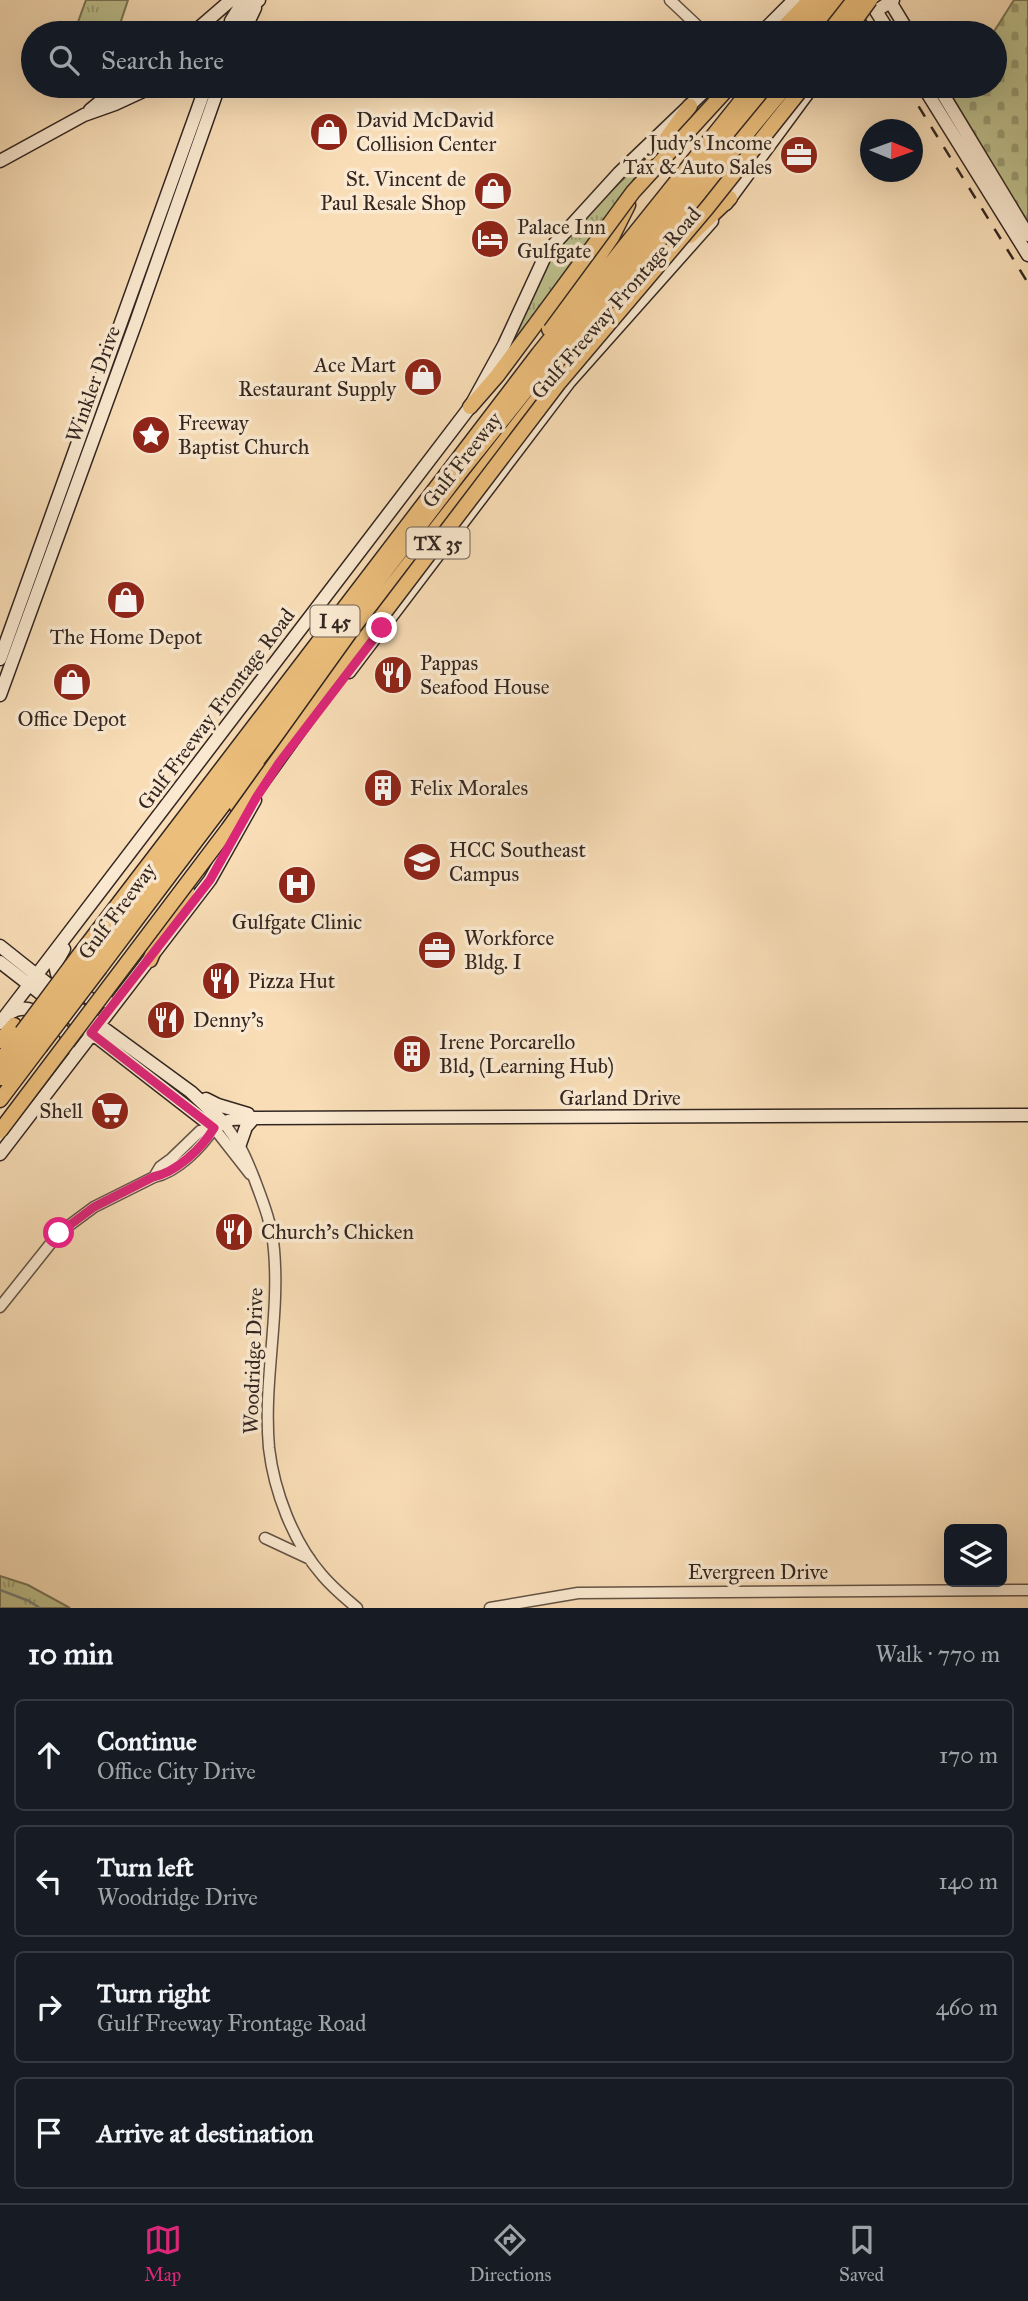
<!DOCTYPE html>
<meta charset="utf-8">
<style>
:root{--surface:#171b24;--page:#242831;--text:#f1f3f6;--muted:#9ea1a6;--line:#363941;--accent:#db2777}
body{margin:0;font-family:"IM FELL Great Primer",serif;background:var(--page);color:var(--text)}
.controls{position:absolute;right:21px;bottom:21px;display:grid;overflow:hidden;border-radius:10px;box-shadow:0 7px 28px #0002}
.controls button{width:63px;height:63px;display:grid;place-items:center;padding:0;border:0;border-bottom:2px solid var(--line);background:var(--surface);color:var(--text);font:35px sans-serif}
.compass{position:absolute;left:860px;top:119px;width:63px;height:63px;border-radius:50%;background:var(--surface);box-shadow:0 7px 28px #0002;rotate:91deg}
.stop{position:absolute;width:21px;height:21px;margin:-16px;border:5px solid #db2777;border-radius:50%;background:#fff}
.stop.end{background:#db2777;border-color:#fff;box-shadow:0 2px 7px #0008}
.list{margin:0;padding:0;list-style:none}
h2{display:flex;justify-content:space-between;align-items:center;height:91px;margin:0;padding:0 28px;font-size:30px}
h2 small{font-size:23px;font-weight:400;color:var(--muted)}
.list li{display:grid;grid-template-columns:46px 1fr auto;gap:21px;align-items:center;box-sizing:border-box;height:112px;margin:0 14px 14px;padding:0 14px;border:2px solid var(--line);border-radius:10px}
.list b{display:block;font-size:26px;white-space:nowrap}
.list p{margin:0;font-size:23px;white-space:nowrap;color:var(--muted)}
.list em{font-size:23px;font-style:normal;color:var(--muted)}
.icon{flex:none;width:38px;height:38px;fill:none;stroke:currentColor;stroke-width:2;stroke-linecap:round;stroke-linejoin:round}
.map{position:relative;flex:none;width:1028px;height:1608px;overflow:hidden}
.search{position:absolute;background:var(--surface);box-shadow:0 7px 28px #0002;left:21px;right:21px;top:21px;height:77px;display:flex;align-items:center;gap:18px;box-sizing:border-box;padding:0 24px;border-radius:38px;color:var(--muted);font-size:26px}
.sheet{height:595px;background:var(--surface)}
nav{display:flex;justify-content:space-around;align-items:center;box-sizing:border-box;height:98px;border-top:2px solid var(--line);background:var(--surface);font-size:19px;color:var(--muted)}
nav a{display:grid;justify-items:center;gap:4px}
nav .on{color:var(--accent)}
.map>svg:first-child{display:block}
.grass{fill:url(#grass-tufts);stroke:#787458;stroke-width:2}
.cemetery{fill:url(#cemetery-stones);stroke:#787458;stroke-width:2}
.lines{fill:none;stroke-linecap:round;stroke-linejoin:round}
.stream{stroke:#747f7a;stroke-width:2.5}
.tertiary-casing{stroke:#645446;stroke-width:13}
.secondary-casing{stroke:#332621;stroke-width:15}
.motorway-casing{stroke:#332621;stroke-width:17}
.tertiary{stroke:#fae9d0;stroke-width:10}
.secondary{stroke:#fae9d0;stroke-width:12}
.motorway{stroke:#ecbe7b;stroke-width:14}
.rail{stroke:#332621;stroke-width:2.5;stroke-dasharray:12 12;stroke-linecap:butt}
.motorway-bridge-casing{stroke:#332621;stroke-width:17;stroke-linecap:butt}
.motorway-bridge{stroke:#ecbe7b;stroke-width:14}
.route{stroke:#db2777;stroke-width:9}
.labels{text-anchor:middle;dominant-baseline:central;stroke-width:7;stroke-linejoin:round;paint-order:stroke}
.shield{fill:#fae9d0;stroke:#6f6056;stroke-width:2}
.shield-label{font-size:19px;font-weight:bold;fill:#332621}
.poi-label{font-size:21px;fill:#332621;stroke:#fae9d0;text-anchor:start}
.street-label{font-size:21px;fill:#332621;stroke:#fae9d0}
</style>
<div class="map">
<svg width="1028" height="1608" viewBox="0 0 1028 1608">
<defs>
<pattern id="grass-tufts" width="24" height="20" patternUnits="userSpaceOnUse" patternTransform="scale(1.75)"><rect width="24" height="20" fill="#bdc18e"/><path d="M3 7l-1-3M5 7V3M7 7l1-3M15 17l-1-3M17 17v-4M19 17l1-3" fill="none" stroke="#9a9d74"/></pattern>
<pattern id="cemetery-stones" width="16" height="16" patternUnits="userSpaceOnUse" patternTransform="scale(1.75)"><rect width="16" height="16" fill="#bdc18e"/><path d="M2 7V4a2 2 0 0 1 4 0v3zM10 15v-3a2 2 0 0 1 4 0v3z" fill="#9a9d74"/></pattern>
</defs>
<rect width="100%" height="100%" fill="#f8ddb6"/>
<filter id="stains"><feTurbulence type="fractalNoise" baseFrequency=".00286" numOctaves="4"/><feColorMatrix values="0 0 0 0 .2 0 0 0 0 .09 0 0 0 0 .02 0 0 0 .5 -.17"/></filter>
<radialGradient id="worn" r=".72"><stop offset=".6" stop-color="#630" stop-opacity="0"/><stop offset="1" stop-color="#630" stop-opacity=".3"/></radialGradient>
<path class="grass" d="M86,0H128L117,33H74Z
M637,166L639,170L628,190L512,348L509,346L541,271L572,228Z
M0,1576L28,1585L70,1608H0Z"/>
<path class="cemetery" d="M1014,0H1028V225L950,98L958,86H995V33H993Z"/>
<g class="lines">
<path class="stream" d="M0,1590L29,1601L40,1608"/>
<defs>
<path id="tertiary" d="M670,0L705,33
M223,1122C240,1144 244,1153 254,1178C263,1202 272,1224 274,1250C280,1316 263,1382 269,1448C274,1491 293,1542 322,1575C332,1587 345,1598 357,1608
M214,1128L250,1174
M154,1177L160,1167L171,1159L200,1131L214,1128
M0,1307L59,1233L94,1207L154,1177C177,1172 201,1148 214,1128
M265,1538L310,1559
M490,1608L578,1593L1028,1590"/>
<path id="secondary" d="M889,0L909,33
M231,21L244,0
M193,33L231,0
M224,33L259,0
M243,33L255,8
M761,33L794,0
M890,33L876,11L893,0
M923,86L1028,255
M938,86L1028,235
M90,110L119,86
M0,161L84,115L115,104L154,86
M726,204L813,86
M0,659L206,86
M349,672L569,382L712,221
M0,695L136,322L219,86
M0,946L98,1024L191,1092L223,1122
M64,949L55,965L57,974L93,1001H107
M0,962L214,1128L232,1119L254,1118L1028,1115
M10,1013C30,999 50,1022 66,1033L68,1047
M0,1023L470,407L504,345L547,252L619,173L710,86
M206,1099L218,1105L248,1114
M240,1144L246,1127L254,1118
M0,1154L210,880L255,800"/>
<path id="motorway" d="M778,33L810,0
M796,33L822,0
M811,33L838,0
M645,175L663,143L690,106
M690,236L730,198
M549,329L612,237L628,205
M470,407L497,376L538,321
M237,807L253,780L257,766
M80,954L539,353L753,86
M90,960L459,474L769,86
M150,960L158,940L187,891
M100,968C309,689 524,415 740,142
M0,1041L14,1025
M0,1061L22,1032
M0,1078L30,1039
M0,1100L40,1047"/>
</defs>
<use href="#tertiary" class="tertiary-casing"/>
<use href="#secondary" class="secondary-casing"/>
<use href="#motorway" class="motorway-casing"/>
<use href="#tertiary" class="tertiary"/>
<use href="#secondary" class="secondary"/>
<use href="#motorway" class="motorway"/>
<path class="rail" d="M852,0L874,33
M906,86L1028,283"/>
<defs>
<path id="motorway-bridge" d="M828,33L854,0
M846,33L870,0
M740,142L786,86
M538,321L633,192L730,86
M22,1032L80,954
M30,1039L90,960
M40,1047L100,968
M0,1131L228,829L362,642L558,384L707,208L804,86"/>
</defs>
<use href="#motorway-bridge" class="motorway-bridge-casing"/>
<use href="#motorway-bridge" class="motorway-bridge"/>
</g>
<g class="lines">
<path class="route" d="M59,1233L94,1207L153,1177C177,1172 202,1148 214,1128L91,1033L210,880L256,798L279,763L382,628"/>
</g>
<defs>
<symbol id="shop-disc" viewBox="-11 -11 22 22"><circle r="9.5" fill="#8f2418" stroke="#fae9d0"/><path d="M-5-2.5h2.3a2.7 3.5 0 0 1 5.4 0H5L5.5 6h-11ZM-1.5-2.5h3a1.5 2.3 0 0 0-3 0Z" fill="#fff"/></symbol>
<symbol id="office-disc" viewBox="-11 -11 22 22"><circle r="9.5" fill="#8f2418" stroke="#fae9d0"/><path d="M-6-3h4V-5.5h4V-3h4V5H-6ZM-1-4.5V-3h2v-1.5ZM-6 0V1H6V0Z" fill="#fff"/></symbol>
<symbol id="hotel-disc" viewBox="-11 -11 22 22"><circle r="9.5" fill="#8f2418" stroke="#fae9d0"/><path d="M-6-4.5h1.5V1H6V5H4.5V3h-9V5H-6ZM-4 0a1.8 1.8 0 1 1 3.6 0ZM.5 0V-2.5h3Q6-2.5 6 0Z" fill="#fff"/></symbol>
<symbol id="sight-disc" viewBox="-11 -11 22 22"><circle r="9.5" fill="#8f2418" stroke="#fae9d0"/><path d="M0-6L1.8-2.2L6-1.7L2.9 1.2L3.7 5.4L0 3.3L-3.7 5.4L-2.9 1.2L-6-1.7L-1.8-2.2Z" fill="#fff"/></symbol>
<symbol id="restaurant-disc" viewBox="-11 -11 22 22"><circle r="9.5" fill="#8f2418" stroke="#fae9d0"/><path d="M-5-6h1v4h1v-4h1v4h1v-4h1v5L-1.5 .5V6h-2V.5L-5-1ZM5-6V6H3V1.5H1.5Q1.5-4 5-6Z" fill="#fff"/></symbol>
<symbol id="building-disc" viewBox="-11 -11 22 22"><circle r="9.5" fill="#8f2418" stroke="#fae9d0"/><path d="M-4-6H4V6H1V3H-1V6H-4ZM-2.5-4.3h1.7v1.8h-1.7ZM.8-4.3h1.7v1.8H.8ZM-2.5-1h1.7V.8h-1.7ZM.8-1h1.7V.8H.8Z" fill="#fff"/></symbol>
<symbol id="university-disc" viewBox="-11 -11 22 22"><circle r="9.5" fill="#8f2418" stroke="#fae9d0"/><path d="M0-5L7-2L0 1L-7-2ZM-4 1L0 2.5L4 1V4Q0 6-4 4Z" fill="#fff"/></symbol>
<symbol id="hospital-disc" viewBox="-11 -11 22 22"><circle r="9.5" fill="#8f2418" stroke="#fae9d0"/><path d="M-5-5h3v3.5h4V-5h3V5h-3V1.5h-4V5h-3Z" fill="#fff"/></symbol>
<symbol id="supermarket-disc" viewBox="-11 -11 22 22"><circle r="9.5" fill="#8f2418" stroke="#fae9d0"/><path d="M-6-5.5h2.5l.6 2H6L4.5 2H-2.5L-4.4-4H-6ZM-1.5 3.2a1.3 1.3 0 1 0 .1 0ZM3 3.2a1.3 1.3 0 1 0 .1 0Z" fill="#fff"/></symbol>
</defs>
<g fill-rule="evenodd">
<use href="#shop-disc" x="307" y="110" width="44" height="44"/>
<use href="#office-disc" x="777" y="133" width="44" height="44"/>
<use href="#shop-disc" x="471" y="169" width="44" height="44"/>
<use href="#hotel-disc" x="468" y="217" width="44" height="44"/>
<use href="#shop-disc" x="401" y="355" width="44" height="44"/>
<use href="#sight-disc" x="129" y="413" width="44" height="44"/>
<use href="#shop-disc" x="104" y="578" width="44" height="44"/>
<use href="#restaurant-disc" x="371" y="653" width="44" height="44"/>
<use href="#shop-disc" x="50" y="660" width="44" height="44"/>
<use href="#building-disc" x="361" y="766" width="44" height="44"/>
<use href="#university-disc" x="400" y="840" width="44" height="44"/>
<use href="#hospital-disc" x="275" y="863" width="44" height="44"/>
<use href="#office-disc" x="415" y="928" width="44" height="44"/>
<use href="#restaurant-disc" x="199" y="959" width="44" height="44"/>
<use href="#restaurant-disc" x="144" y="998" width="44" height="44"/>
<use href="#building-disc" x="390" y="1032" width="44" height="44"/>
<use href="#supermarket-disc" x="88" y="1089" width="44" height="44"/>
<use href="#restaurant-disc" x="212" y="1210" width="44" height="44"/>
</g>
<g class="labels">
<g class="shield">
<rect x="406.5" y="527.5" width="63" height="31" rx="5"/>
<rect x="310.5" y="605.5" width="49" height="31" rx="5"/>
</g>
<g class="shield-label">
<text x="438" y="543">TX 35</text>
<text x="335" y="621">I 45</text>
</g>
<g class="poi-label">
<text x="356" y="120">David McDavid<tspan x="356" dy="24">Collision Center</tspan></text>
<text x="772" y="143" text-anchor="end">Judy's Income<tspan x="772" dy="24">Tax &amp; Auto Sales</tspan></text>
<text x="466" y="179" text-anchor="end">St. Vincent de<tspan x="466" dy="24">Paul Resale Shop</tspan></text>
<text x="517" y="227">Palace Inn<tspan x="517" dy="24">Gulfgate</tspan></text>
<text x="396" y="365" text-anchor="end">Ace Mart<tspan x="396" dy="24">Restaurant Supply</tspan></text>
<text x="178" y="423">Freeway<tspan x="178" dy="24">Baptist Church</tspan></text>
<text x="126" y="637" text-anchor="middle">The Home Depot</text>
<text x="420" y="663">Pappas<tspan x="420" dy="24">Seafood House</tspan></text>
<text x="72" y="719" text-anchor="middle">Office Depot</text>
<text x="410" y="788">Felix Morales</text>
<text x="449" y="850">HCC Southeast<tspan x="449" dy="24">Campus</tspan></text>
<text x="297" y="922" text-anchor="middle">Gulfgate Clinic</text>
<text x="464" y="938">Workforce<tspan x="464" dy="24">Bldg. I</tspan></text>
<text x="248" y="981">Pizza Hut</text>
<text x="193" y="1020">Denny's</text>
<text x="439" y="1042">Irene Porcarello<tspan x="439" dy="24">Bld, (Learning Hub)</tspan></text>
<text x="83" y="1111" text-anchor="end">Shell</text>
<text x="261" y="1232">Church's Chicken</text>
</g>
<g class="street-label">
<text transform="translate(616 303) rotate(-49)">Gulf Freeway Frontage Road</text>
<text transform="translate(93 384) rotate(-70)">Winkler Drive</text>
<text transform="translate(462 460) rotate(-52)">Gulf Freeway</text>
<text transform="translate(216 709) rotate(-53)">Gulf Freeway Frontage Road</text>
<text transform="translate(117 911) rotate(-53)">Gulf Freeway</text>
<text x="620" y="1098">Garland Drive</text>
<text transform="translate(253 1361) rotate(-88)">Woodridge Drive</text>
<text x="758" y="1572">Evergreen Drive</text>
</g>
</g>
<rect width="100%" height="100%" filter="url(#stains)"/>
<rect width="100%" height="100%" fill="url(#worn)"/>
</svg>
<div class="controls">
<button><svg class="icon" aria-label="layers" viewBox="0 0 24 24"><path d="M12 4l9 5-9 5-9-5zM3 14l9 5 9-5"/></svg></button>
</div>
<svg class="compass" viewBox="-18 -18 36 36"><path d="M0-13l5 13h-10z" fill="#e53935"/><path d="M0 13l5-13h-10z" fill="#9ea1a6"/></svg>
<div class="stop" style="left:59px;top:1233px"></div>
<div class="stop end" style="left:382px;top:628px"></div>
<div class="search"><svg class="icon" aria-label="search" viewBox="0 0 24 24"><circle cx="10" cy="10" r="6"/><path d="M15 15l6 6"/></svg>Search here</div>
</div>
<section class="sheet">
<h2>10 min<small>Walk · 770 m</small></h2>
<ul class="list">
<li><svg class="icon" aria-label="ahead" viewBox="0 0 24 24"><path d="M12 20V5M6 11l6-6 6 6"/></svg><div><b>Continue</b><p>Office City Drive</p></div><em>170 m</em></li>
<li><svg class="icon" aria-label="left" viewBox="0 0 24 24"><path d="M17 20v-9H6M10 6l-5 5 5 5"/></svg><div><b>Turn left</b><p>Woodridge Drive</p></div><em>140 m</em></li>
<li><svg class="icon" aria-label="right" viewBox="0 0 24 24"><path d="M7 20v-9h11M14 6l5 5-5 5"/></svg><div><b>Turn right</b><p>Gulf Freeway Frontage Road</p></div><em>460 m</em></li>
<li><svg class="icon" aria-label="arrive" viewBox="0 0 24 24"><path d="M6 21V4h12l-3 4 3 4H6"/></svg><div><b>Arrive at destination</b></div></li>
</ul>
</section>
<nav>
<a class="on"><svg class="icon" aria-label="map" viewBox="0 0 24 24"><path d="M3 6l6-2 6 2 6-2v14l-6 2-6-2-6 2zM9 4v14M15 6v14"/></svg>Map</a>
<a><svg class="icon" aria-label="directions" viewBox="0 0 24 24"><path d="M12 3l9 9-9 9-9-9zM9 14v-3h6M13 9l2 2-2 2"/></svg>Directions</a>
<a><svg class="icon" aria-label="saved" viewBox="0 0 24 24"><path d="M7 4h10v16l-5-4-5 4z"/></svg>Saved</a>
</nav>
